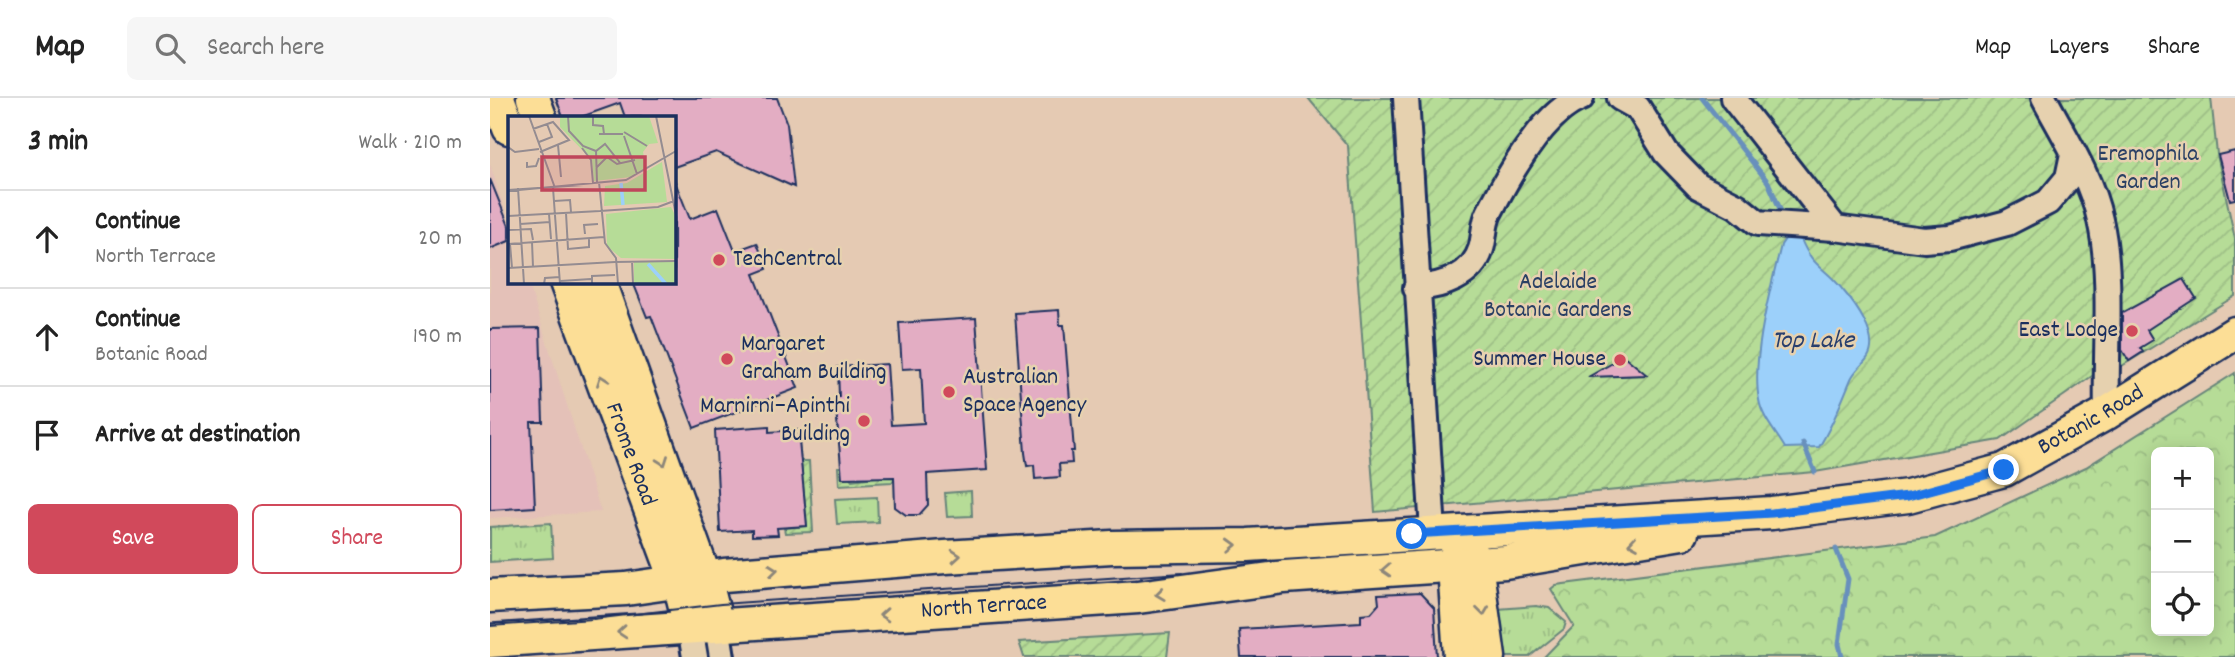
<!DOCTYPE html>
<meta charset="utf-8">
<style>
:root{--surface:#fff;--page:#f6f6f6;--text:#222;--muted:#767676;--line:#e0e0e0;--accent:#d1495b}
body{margin:0;font-family:Dekko,sans-serif;background:var(--page);color:var(--text)}
.controls{position:absolute;right:21px;bottom:21px;display:grid;overflow:hidden;border-radius:10px;box-shadow:0 4px 18px #0003}
.controls button{width:63px;height:63px;display:grid;place-items:center;padding:0;border:0;border-bottom:2px solid var(--line);background:var(--surface);color:var(--text);font:35px sans-serif}
.stop{position:absolute;width:21px;height:21px;margin:-16px;border:5px solid #1a73e8;border-radius:50%;background:#fff}
.stop.end{background:#1a73e8;border-color:#fff;box-shadow:0 2px 7px #0008}
.list{margin:0;padding:0;list-style:none}
h2{display:flex;justify-content:space-between;align-items:center;height:91px;margin:0;padding:0 28px;font-size:30px}
h2 small{font-size:23px;font-weight:400;color:var(--muted)}
.list li{display:grid;grid-template-columns:46px 1fr auto;gap:21px;align-items:center;box-sizing:border-box;height:98px;padding:0 28px;border-top:2px solid var(--line)}
.list b{display:block;font-size:26px;white-space:nowrap}
.list p{margin:0;font-size:23px;white-space:nowrap;color:var(--muted)}
.list em{font-size:23px;font-style:normal;color:var(--muted)}
.actions{display:flex;gap:14px;padding:21px 28px}
.actions a{flex:1;padding:16px 0;border:2px solid var(--accent);border-radius:10px;text-align:center;font-size:24px;color:var(--accent)}
.actions .main{background:var(--accent);color:#fff}
.icon{flex:none;width:38px;height:38px;fill:none;stroke:currentColor;stroke-width:2;stroke-linecap:round;stroke-linejoin:round}
.map{position:relative;flex:none;width:1745px;height:559px;overflow:hidden}
header{display:flex;align-items:center;gap:42px;box-sizing:border-box;height:98px;padding:0 35px;background:var(--surface);border-bottom:2px solid var(--line)}
header strong{font-size:33px}
nav{display:flex;gap:38px;margin-inline-start:auto;font-size:24px}
.search{width:490px;height:63px;background:var(--page);display:flex;align-items:center;gap:18px;box-sizing:border-box;padding:0 24px;border-radius:10px;color:var(--muted);font-size:26px}
main{display:flex}
aside{flex:1;background:var(--surface)}
.map>svg:first-child{display:block}
.built{fill:#e4c1b8}
.grass{fill:url(#grass-tufts);stroke:#68867a;stroke-width:2}
.park{fill:url(#park-crowns);stroke:#68867a;stroke-width:2;fill-rule:evenodd}
.garden{fill:url(#garden-furrows);stroke:#68867a;stroke-width:2}
.water{fill:#9cd0fa;stroke:#6890bc;stroke-width:2}
.lines{fill:none;stroke-linecap:round;stroke-linejoin:round}
.stream{stroke:#6890bc;stroke-width:5}
.building{fill:#e3adc3;stroke:#1b2f5e;stroke-width:2}
.minor-casing{stroke:#1b2f5e;stroke-width:30}
.major-casing{stroke:#1b2f5e;stroke-width:37}
.minor{stroke:#e6d1af;stroke-width:24}
.major{stroke:#fcde96;stroke-width:32}
.tram{stroke:#1b2f5e;stroke-width:2}
.oneway{stroke:#8c867a}
.route{stroke:#1a73e8;stroke-width:9}
.poi-dot{fill:#d1495b;stroke:#e6d1af;stroke-width:2.5}
.labels{text-anchor:middle;dominant-baseline:central;stroke-width:5;stroke-linejoin:round;paint-order:stroke}
.park-label{font-size:24px;fill:#2a4064;stroke:#e6d1af}
.poi-label{font-size:24px;fill:#1b2f5e;stroke:#e6d1af;text-anchor:start}
.street-label{font-size:24px;fill:#1b2f5e;stroke:#e6d1af}
.water-label{font-size:26px;font-style:italic;fill:#283f6e;stroke:#e6d1af}
.inset-river{fill:none;stroke:#9cd0fa;stroke-width:3.5}
.inset-road{fill:none;stroke:#948c91;stroke-width:2}
.view{fill:#bf465b;fill-opacity:0.15;stroke:#bf465b;stroke-width:3.5}
.inset-edge{fill:none;stroke:#1b2f5e;stroke-width:3.5}
</style>
<header>
<strong>Map</strong>
<div class="search"><svg class="icon" aria-label="search" viewBox="0 0 24 24"><circle cx="10" cy="10" r="6"/><path d="M15 15l6 6"/></svg>Search here</div>
<nav><a>Map</a><a>Layers</a><a>Share</a></nav>
</header>
<main>
<aside>
<h2>3 min<small>Walk · 210 m</small></h2>
<ul class="list">
<li><svg class="icon" aria-label="ahead" viewBox="0 0 24 24"><path d="M12 20V5M6 11l6-6 6 6"/></svg><div><b>Continue</b><p>North Terrace</p></div><em>20 m</em></li>
<li><svg class="icon" aria-label="ahead" viewBox="0 0 24 24"><path d="M12 20V5M6 11l6-6 6 6"/></svg><div><b>Continue</b><p>Botanic Road</p></div><em>190 m</em></li>
<li><svg class="icon" aria-label="arrive" viewBox="0 0 24 24"><path d="M6 21V4h12l-3 4 3 4H6"/></svg><div><b>Arrive at destination</b></div></li>
</ul>
<div class="actions"><a class="main">Save</a><a>Share</a></div>
</aside>
<div class="map">
<svg width="1745" height="559" viewBox="0 0 1745 559">
<defs>
<pattern id="grass-tufts" width="24" height="20" patternUnits="userSpaceOnUse" patternTransform="scale(1.75)"><rect width="24" height="20" fill="#b6dc97"/><path d="M3 7l-1-3M5 7V3M7 7l1-3M15 17l-1-3M17 17v-4M19 17l1-3" fill="none" stroke="#9cbd85"/></pattern>
<pattern id="park-crowns" width="20" height="18" patternUnits="userSpaceOnUse" patternTransform="scale(1.75)"><rect width="20" height="18" fill="#b6dc97"/><path d="M2 6a3 3 0 1 1 6 0M12 15a3 3 0 1 1 6 0" fill="none" stroke="#9cbd85"/></pattern>
<pattern id="garden-furrows" width="10" height="10" patternUnits="userSpaceOnUse" patternTransform="scale(1.75)"><rect width="10" height="10" fill="#b6dc97"/><path d="M-1 1l2-2M0 10L10 0M9 11l2-2" fill="none" stroke="#9cbd85"/></pattern>
</defs>
<rect width="100%" height="100%" fill="#e5cab3"/>
<filter id="ink" filterUnits="userSpaceOnUse"><feTurbulence type="fractalNoise" baseFrequency=".0143" numOctaves="2"/><feDisplacementMap in="SourceGraphic" scale="14" xChannelSelector="R" yChannelSelector="G"/><feConvolveMatrix kernelMatrix="1 2 1 2 8 2 1 2 1" color-interpolation-filters="sRGB"/></filter>
<g filter="url(#ink)">
<path class="built" d="M0,66L19,126V184H38L111,414L0,420Z"/>
<path class="grass" d="M481,393L482,418L457,419L455,395Z
M387,399L388,424L347,426L345,401Z
M61,425L63,460L0,464V429Z
M1046,508L1059,510L1076,524L1074,531L1039,559H1012L1008,511Z"/>
<path class="park" d="M1745,275V559H1054L1084,528L1061,491L1066,487L1445,439L1596,369ZM1666,354H1719V533H1666Z"/>
<path class="garden" d="M818,0H1721L1727,56L1745,141V198L1622,274H1608L1510,342L1325,374L885,414L858,48Z
M311,363H319L323,434L295,435L294,430L317,428Z
M348,369H352L362,382L408,376L402,384L349,387Z
M680,535L677,559H534L529,544Z"/>
<path class="water" d="M1295,141H1311C1322,169 1336,170 1352,191C1365,206 1390,239 1378,259C1373,267 1365,272 1361,281C1351,305 1343,327 1329,349L1295,350C1286,334 1272,320 1269,302C1261,260 1281,189 1291,147Z"/>
<g class="lines">
<path class="stream" d="M1212,0L1278,84L1294,120
M1313,345L1325,374
M1346,451L1358,481L1349,546L1352,559"/>
</g>
<path class="building" d="M66,0H287L297,26L304,89L226,54L184,69V19H135L130,5L91,19H73Z
M1745,53V101L1740,102L1728,57Z
M0,81L19,128V143L0,151Z
M184,81L200,121L228,110L245,153L267,145L277,171L264,176L308,290L204,330L161,218L157,219L143,184H184Z
M1694,181L1706,200L1657,232L1663,242L1650,250L1653,254L1639,263L1632,252V215Z
M569,212L570,227H574L584,353H581L582,365L569,366L570,379L545,381L544,367L537,368L535,355L525,215Z
M486,220L497,372L437,376L438,407L429,417H416L405,409L404,379L352,380L345,299H349L348,269L397,266L401,327L434,325L431,270L412,271L409,225Z
M50,230L53,324H41L45,409L0,412V231Z
M1134,258L1157,277L1098,279L1126,263Z
M279,328V334L308,332L317,428L287,430L288,437L262,438V432L230,434L225,332Z
M930,495L944,510L947,559H751L749,531L871,524V516L881,515L889,506L888,497Z"/>
<g class="lines">
<defs>
<path id="minor" d="M916,0L943,434
M1130,0L1148,10L1176,55L1208,88L1247,108L1268,125L1345,130L1434,142L1460,140L1517,125L1558,104L1578,80L1583,56
M1243,0L1345,130
M1554,0C1574,38 1601,79 1610,122C1623,177 1615,256 1617,315
M926,190C952,188 982,179 991,151C995,139 993,127 999,115C1017,80 1053,14 1091,0
M227,527L232,559
M200,529L205,559"/>
<g id="major">
<path d="M8,0L19,30"/>
<path d="M43,0L50,19"/>
<path id="s1" d="M76,184L193,500L200,529"/>
<path d="M109,184L215,480L227,527"/>
<path d="M977,447L986,466L999,559"/>
<path d="M968,449L964,468L970,559"/>
<path id="s2" d="M0,498L136,491L234,477L455,459L622,449L758,447L1282,415L1418,398L1514,372L1617,315L1745,235"/>
<path id="s3" d="M0,543L648,499L794,479L1015,464L1192,435"/>
</g>
</defs>
<use href="#minor" class="minor-casing"/>
<use href="#major" class="major-casing"/>
<use href="#minor" class="minor"/>
<use href="#major" class="major"/>
<path class="tram" d="M0,528L103,521L231,506L692,475"/>
</g>
<defs><path id="oneway-chevron" d="M-2-3.5L2.5 0L-2 3.5" fill="none" stroke-width="1.6" stroke-linecap="round" stroke-linejoin="round" transform="scale(1.75)"/></defs>
<g class="oneway">
<use href="#oneway-chevron" transform="translate(112 282) rotate(-110)"/>
<use href="#oneway-chevron" transform="translate(173 363) rotate(70)"/>
<use href="#oneway-chevron" transform="translate(1143 445) rotate(171)"/>
<use href="#oneway-chevron" transform="translate(742 447) rotate(-2)"/>
<use href="#oneway-chevron" transform="translate(466 458) rotate(-4)"/>
<use href="#oneway-chevron" transform="translate(283 472) rotate(-6)"/>
<use href="#oneway-chevron" transform="translate(896 472) rotate(177)"/>
<use href="#oneway-chevron" transform="translate(670 496) rotate(173)"/>
<use href="#oneway-chevron" transform="translate(993 513) rotate(83)"/>
<use href="#oneway-chevron" transform="translate(394 517) rotate(176)"/>
<use href="#oneway-chevron" transform="translate(132 534) rotate(176)"/>
</g>
</g>
<g class="lines" filter="url(#ink)">
<path class="route" d="M922,436L1282,415L1418,398L1514,372"/>
</g>
<g class="poi-dot">
<circle cx="229" cy="162" r="7"/>
<circle cx="1642" cy="233" r="7"/>
<circle cx="237" cy="261" r="7"/>
<circle cx="1130" cy="262" r="7"/>
<circle cx="459" cy="294" r="7"/>
<circle cx="374" cy="323" r="7"/>
</g>
<g class="labels">
<g class="park-label">
<text x="1658" y="57">Eremophila<tspan x="1658" dy="28">Garden</tspan></text>
<text x="1068" y="185">Adelaide<tspan x="1068" dy="28">Botanic Gardens</tspan></text>
</g>
<g class="poi-label">
<text x="243" y="162">TechCentral</text>
<text x="1628" y="233" text-anchor="end">East Lodge</text>
<text x="251" y="247">Margaret<tspan x="251" dy="28">Graham Building</tspan></text>
<text x="1116" y="262" text-anchor="end">Summer House</text>
<text x="473" y="280">Australian<tspan x="473" dy="28">Space Agency</tspan></text>
<text x="360" y="309" text-anchor="end">Marnirni–Apinthi<tspan x="360" dy="28">Building</tspan></text>
</g>
<g class="street-label">
<text stroke="none"><textPath href="#s2" startOffset="1622">Botanic Road</textPath></text>
<text stroke="none"><textPath href="#s1" startOffset="184">Frome Road</textPath></text>
<text stroke="none"><textPath href="#s3" startOffset="495">North Terrace</textPath></text>
</g>
<g class="water-label">
<text x="1323" y="243">Top Lake</text>
</g>
</g>
<g transform="translate(18 18)">
<rect width="168" height="168" fill="#e5cab3"/>
<path d="M154,46L159,86L96,90L97,70L119,67ZM163,91L168,101V143L113,142L99,130L98,98ZM126,146H168V168H126Z" fill="#b6dc97"/>
<path d="M52,0H141L150,27L141,28L135,36L138,52L123,61L86,65L84,44L52,11Z" fill="#b6dc97"/>
<path class="inset-river" d="M113,67L115,89M140,148L158,168"/>
<path class="inset-road" d="M21,0L47,72M60,0L61,15L75,30L88,35L97,28L113,48M85,0V9L95,10L96,18M148,0L168,99M25,13L45,6L61,24L32,36M116,16L139,30M91,18H115M116,20L129,58M31,26L44,21L39,8M50,29L53,61M0,31L7,36L31,33M74,32L83,44L85,67M88,35L89,66M19,46V51L28,50L31,42M88,52L99,41L109,48L127,44M91,66L97,127L108,142L110,168M10,72L16,168M45,72L52,168M0,74L75,69M0,75L118,64L168,35M46,85L62,84L63,96M92,95L150,91L166,85M58,97L60,133L81,131V122M41,98L43,123M0,100L92,95M12,108L42,106M0,114L23,113L25,124M77,118L76,109L90,108M24,126L25,151M0,128L96,121M2,128L4,152M124,145L125,168M107,146L168,145M0,152L107,146M52,165L83,163M36,168L37,162L52,161M84,168V160L107,159"/>
<path class="view" d="M34,41H137V74H34Z"/>
<rect width="168" height="168" class="inset-edge"/>
</g>
</svg>
<div class="controls">
<button>+</button>
<button>−</button>
<button><svg class="icon" aria-label="locate" viewBox="0 0 24 24"><circle cx="12" cy="12" r="6"/><path d="M12 2v4M12 18v4M2 12h4M18 12h4"/></svg></button>
</div>
<div class="stop" style="left:922px;top:436px"></div>
<div class="stop end" style="left:1514px;top:372px"></div>
</div>
</main>
